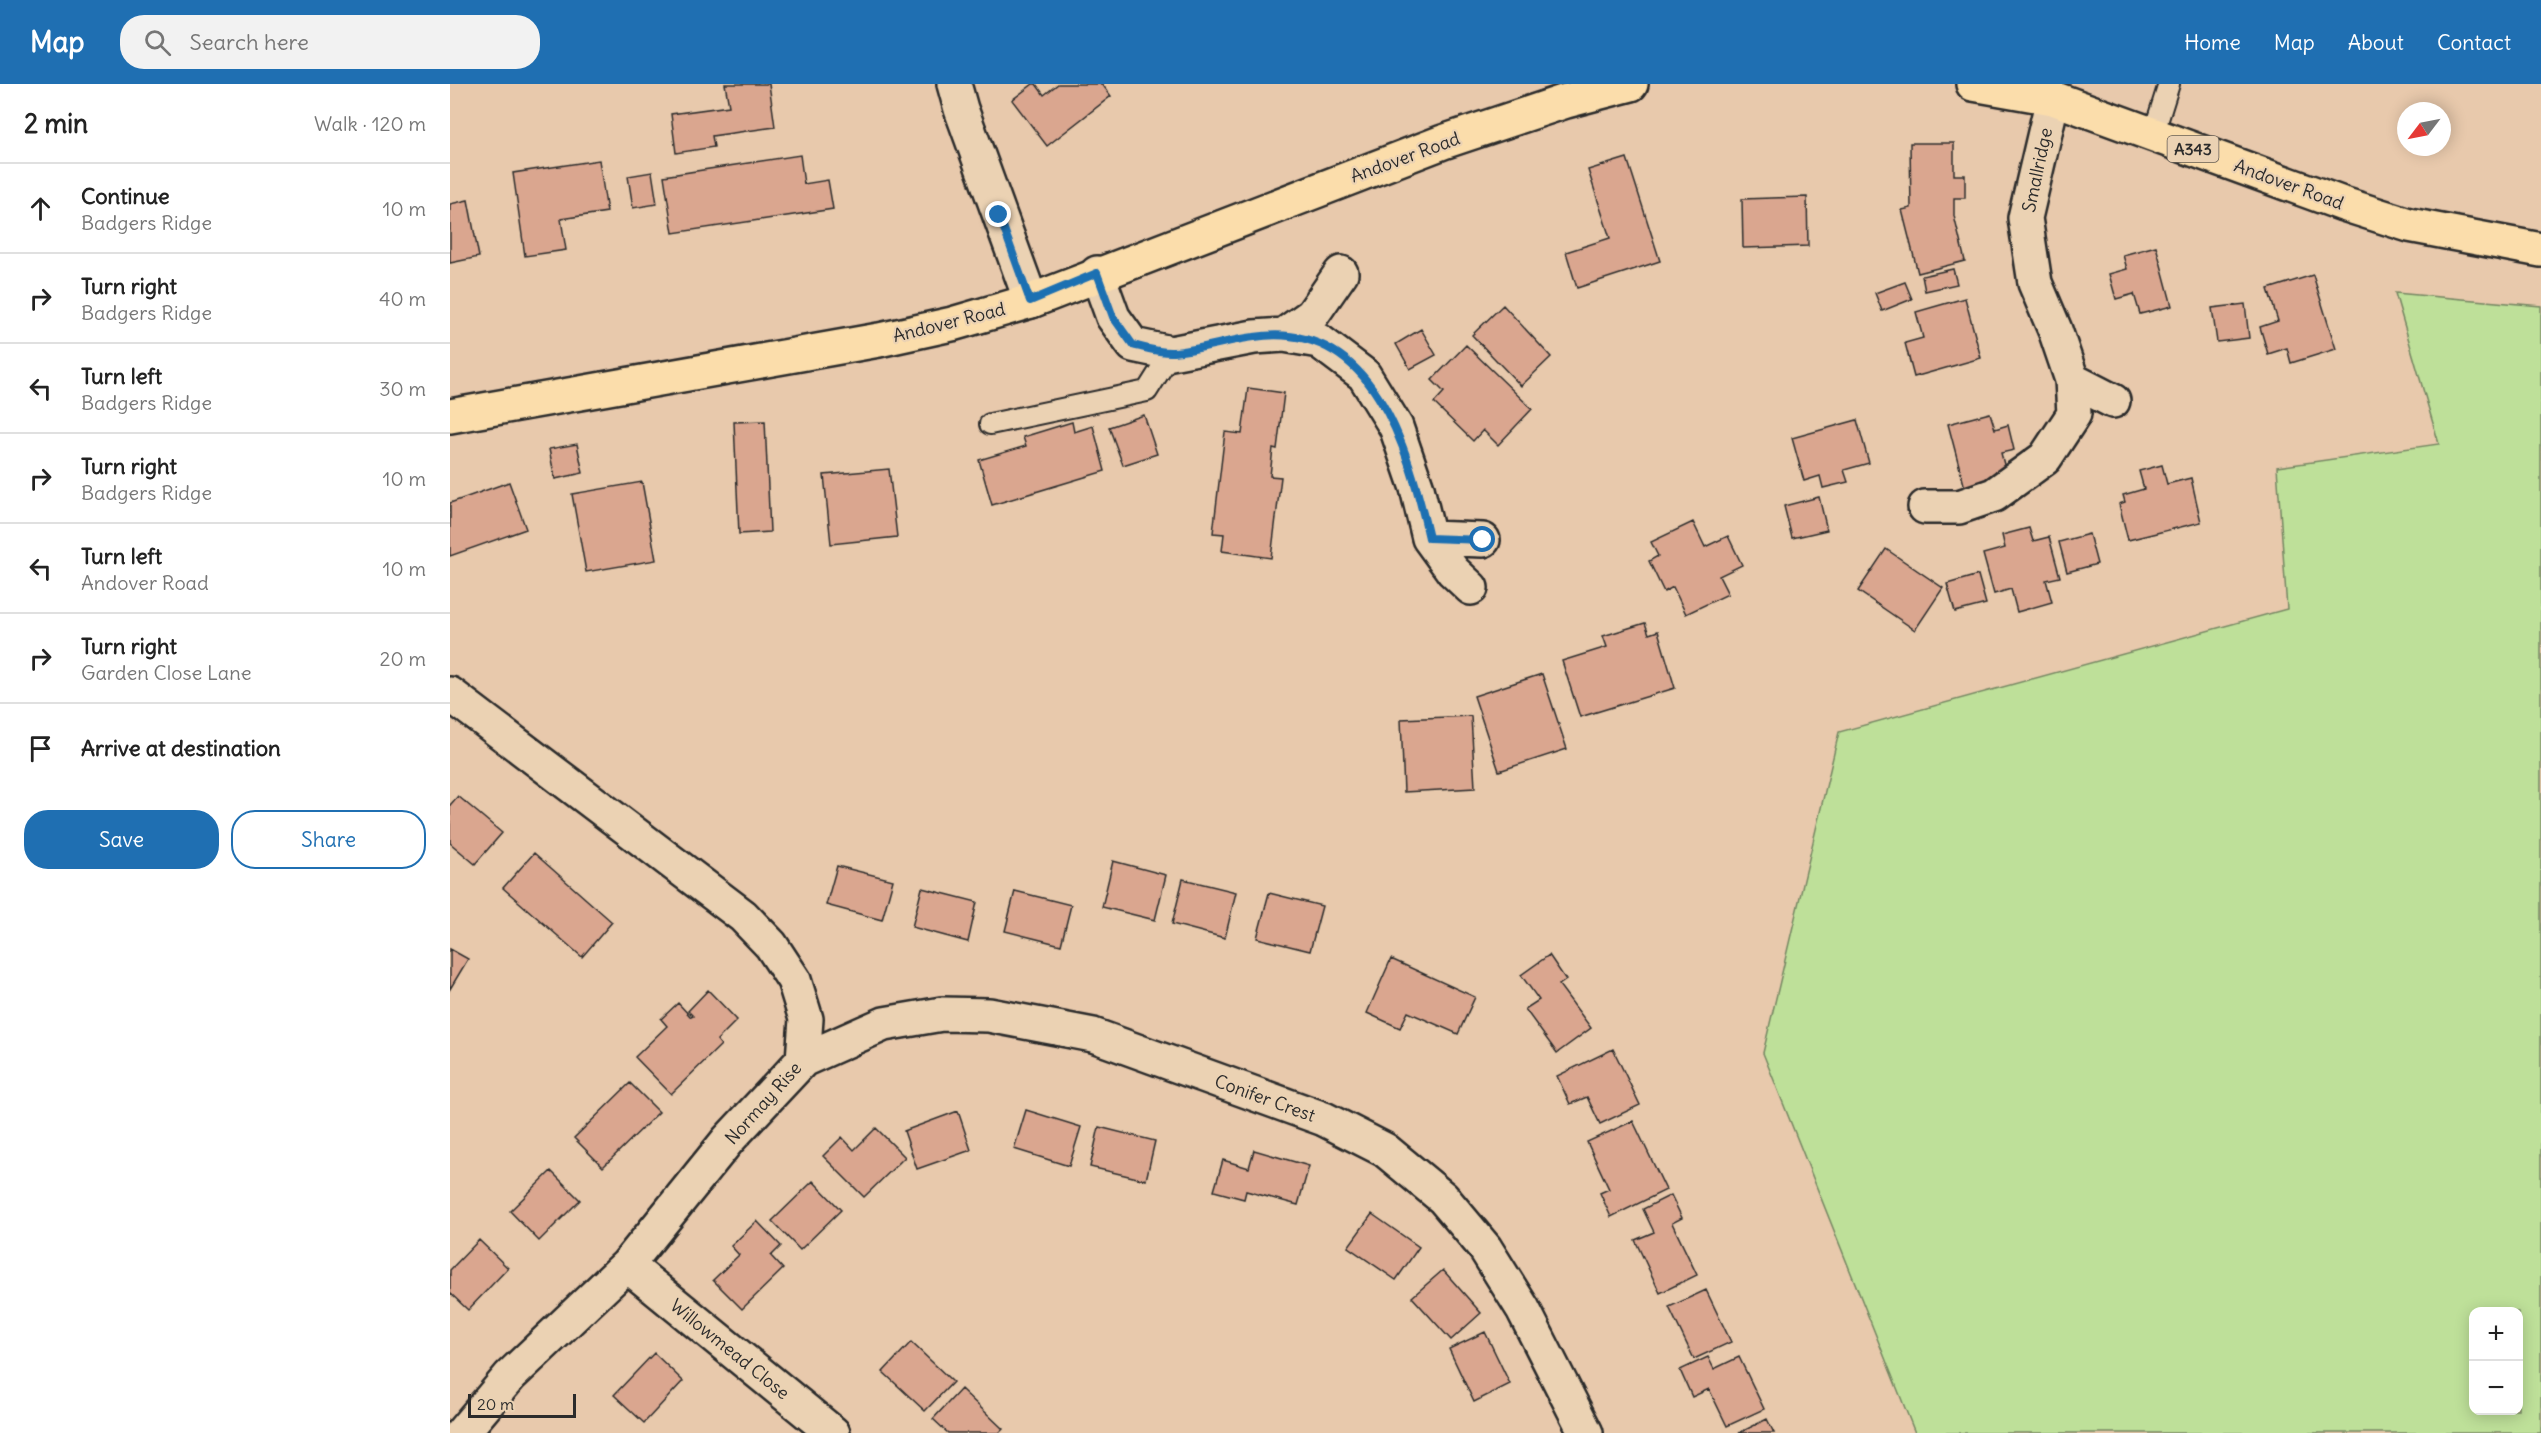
<!DOCTYPE html>
<meta charset="utf-8">
<style>
:root{--surface:#fff;--page:#f2f2f2;--text:#222;--muted:#767676;--line:#e0e0e0;--accent:#1f6fb2}
body{margin:0;font-family:Delius,sans-serif;background:var(--page);color:var(--text)}
.controls{position:absolute;right:18px;bottom:18px;display:grid;overflow:hidden;border-radius:12px;box-shadow:0 3px 15px #0003}
.controls button{width:54px;height:54px;display:grid;place-items:center;padding:0;border:0;border-bottom:2px solid var(--line);background:var(--surface);color:var(--text);font:30px sans-serif}
.compass{position:absolute;left:1947px;top:18px;width:54px;height:54px;border-radius:50%;background:var(--surface);box-shadow:0 3px 15px #0003;rotate:238deg}
.scale{position:absolute;left:18px;bottom:15px;width:108px;box-sizing:border-box;padding-left:6px;border:3px solid #2b2b2b;border-top:0;font-size:16px;line-height:21px;white-space:nowrap;color:#2b2b2b;-webkit-text-stroke:4px #ebd2b3;paint-order:stroke}
.stop{position:absolute;width:18px;height:18px;margin:-14px;border:4px solid #1f6fb2;border-radius:50%;background:#fff}
.stop.end{background:#1f6fb2;border-color:#fff;box-shadow:0 2px 6px #0008}
.list{margin:0;padding:0;list-style:none}
h2{display:flex;justify-content:space-between;align-items:center;height:78px;margin:0;padding:0 24px;font-size:26px}
h2 small{font-size:20px;font-weight:400;color:var(--muted)}
.list li{display:grid;grid-template-columns:39px 1fr auto;gap:18px;align-items:center;box-sizing:border-box;height:90px;padding:0 24px;border-top:2px solid var(--line)}
.list b{display:block;font-size:22px;white-space:nowrap}
.list p{margin:0;font-size:20px;white-space:nowrap;color:var(--muted)}
.list em{font-size:20px;font-style:normal;color:var(--muted)}
.actions{display:flex;gap:12px;padding:18px 24px}
.actions a{flex:1;padding:14px 0;border:2px solid var(--accent);border-radius:24px;text-align:center;font-size:21px;color:var(--accent)}
.actions .main{background:var(--accent);color:#fff}
.icon{flex:none;width:33px;height:33px;fill:none;stroke:currentColor;stroke-width:2;stroke-linecap:round;stroke-linejoin:round}
.map{position:relative;flex:none;width:2091px;height:1349px;overflow:hidden}
header{display:flex;align-items:center;gap:36px;box-sizing:border-box;height:84px;padding:0 30px;background:var(--accent);color:#fff}
header strong{font-size:28px}
nav{display:flex;gap:33px;margin-inline-start:auto;font-size:21px}
.search{width:420px;height:54px;background:var(--page);display:flex;align-items:center;gap:15px;box-sizing:border-box;padding:0 21px;border-radius:24px;color:var(--muted);font-size:22px}
main{display:flex}
aside{flex:1;background:var(--surface)}
.map>svg:first-child{display:block}
.green{fill:#bee099;stroke:#748662;stroke-width:1.5;fill-rule:evenodd}
.building{fill:#daa68f;stroke:#2b2b2b;stroke-width:1.5}
.lines{fill:none;stroke-linecap:round;stroke-linejoin:round}
.service-casing{stroke:#2b2b2b;stroke-width:24}
.minor-casing{stroke:#2b2b2b;stroke-width:38}
.primary-casing{stroke:#2b2b2b;stroke-width:38}
.service{stroke:#ebd2b3;stroke-width:20}
.minor{stroke:#ebd2b3;stroke-width:33}
.primary{stroke:#fbddab;stroke-width:33}
.route{stroke:#1f6fb2;stroke-width:8}
.labels{text-anchor:middle;dominant-baseline:central;stroke-width:4.5;stroke-linejoin:round;paint-order:stroke}
.shield{fill:#ebd2b3;stroke:#655d54;stroke-width:1.5}
.shield-label{font-size:16px;font-weight:bold;fill:#2b2b2b}
.street-label{font-size:18px;fill:#2b2b2b;stroke:#ebd2b3}
</style>
<header>
<strong>Map</strong>
<div class="search"><svg class="icon" aria-label="search" viewBox="0 0 24 24"><circle cx="10" cy="10" r="6"/><path d="M15 15l6 6"/></svg>Search here</div>
<nav><a>Home</a><a>Map</a><a>About</a><a>Contact</a></nav>
</header>
<main>
<aside>
<h2>2 min<small>Walk · 120 m</small></h2>
<ul class="list">
<li><svg class="icon" aria-label="ahead" viewBox="0 0 24 24"><path d="M12 20V5M6 11l6-6 6 6"/></svg><div><b>Continue</b><p>Badgers Ridge</p></div><em>10 m</em></li>
<li><svg class="icon" aria-label="right" viewBox="0 0 24 24"><path d="M7 20v-9h11M14 6l5 5-5 5"/></svg><div><b>Turn right</b><p>Badgers Ridge</p></div><em>40 m</em></li>
<li><svg class="icon" aria-label="left" viewBox="0 0 24 24"><path d="M17 20v-9H6M10 6l-5 5 5 5"/></svg><div><b>Turn left</b><p>Badgers Ridge</p></div><em>30 m</em></li>
<li><svg class="icon" aria-label="right" viewBox="0 0 24 24"><path d="M7 20v-9h11M14 6l5 5-5 5"/></svg><div><b>Turn right</b><p>Badgers Ridge</p></div><em>10 m</em></li>
<li><svg class="icon" aria-label="left" viewBox="0 0 24 24"><path d="M17 20v-9H6M10 6l-5 5 5 5"/></svg><div><b>Turn left</b><p>Andover Road</p></div><em>10 m</em></li>
<li><svg class="icon" aria-label="right" viewBox="0 0 24 24"><path d="M7 20v-9h11M14 6l5 5-5 5"/></svg><div><b>Turn right</b><p>Garden Close Lane</p></div><em>20 m</em></li>
<li><svg class="icon" aria-label="arrive" viewBox="0 0 24 24"><path d="M6 21V4h12l-3 4 3 4H6"/></svg><div><b>Arrive at destination</b></div></li>
</ul>
<div class="actions"><a class="main">Save</a><a>Share</a></div>
</aside>
<div class="map">
<svg width="2091" height="1349" viewBox="0 0 2091 1349">
<rect width="100%" height="100%" fill="#e8c9ac"/>
<filter id="ink" filterUnits="userSpaceOnUse"><feTurbulence type="fractalNoise" baseFrequency=".0167" numOctaves="2"/><feDisplacementMap in="SourceGraphic" scale="12" xChannelSelector="R" yChannelSelector="G"/><feConvolveMatrix kernelMatrix="1 2 1 2 8 2 1 2 1" color-interpolation-filters="sRGB"/></filter>
<g filter="url(#ink)">
<path class="green" d="M1945,209L2091,222V1349H1465L1313,969L1389,648L1837,525L1827,383L1989,360ZM2024,1228H2068V1326H2024Z"/>
<path class="building" d="M275,0H319L325,43L262,52L264,63L226,69L221,30L279,22Z
M583,0H586L594,11L608,0H652L661,12L597,62L562,16Z
M1460,59H1504V91H1515V114H1504V132L1515,177L1468,189L1452,126L1461,124Z
M350,71L354,100L378,96L383,125L223,149L214,92Z
M1177,74L1210,177L1127,204L1116,168L1160,154L1138,86Z
M149,76L157,128L111,135L116,166L75,172L63,89Z
M202,88L207,120L183,124L178,92Z
M1357,113L1358,162L1293,164L1292,115Z
M18,116L29,173L0,179V120Z
M1706,162L1722,222L1690,230L1684,210L1666,215L1659,190L1677,185L1673,171Z
M1503,185L1507,200L1475,207L1472,192Z
M1863,191L1886,265L1841,279L1837,264L1818,270L1810,243L1828,237L1818,205Z
M1455,198L1462,215L1432,227L1425,209Z
M1515,214L1531,274L1464,293L1455,259L1473,254L1466,228Z
M1795,220L1799,254L1767,258L1762,224Z
M1053,221L1101,273L1071,302L1022,251Z
M971,245L986,271L960,285L946,260Z
M1016,261L1082,325L1048,361L1033,346L1023,357L984,319L994,308L982,296Z
M798,304L834,309L827,365L823,364L820,392L831,393L821,474L772,467L774,450L763,449L775,348L792,350Z
M1540,329L1545,345L1558,341L1564,366L1551,369L1558,396L1516,408L1498,340Z
M694,331L707,370L673,381L659,343Z
M1407,336L1419,379L1394,386L1398,398L1373,404L1370,392L1354,397L1342,354Z
M315,337L320,448L289,450L284,338Z
M622,338L624,348L643,342L655,387L542,421L529,376L576,362L573,353Z
M127,360L133,389L105,395L99,365Z
M1712,381L1717,400L1741,394L1751,438L1678,456L1669,420L1675,418L1673,411L1694,405L1689,387Z
M439,385L447,453L381,460L374,391Z
M59,398L76,445L0,472V419Z
M192,398L206,476L136,488L122,410Z
M1369,413L1377,446L1342,454L1334,422Z
M1243,438L1255,463L1278,452L1292,481L1269,492L1278,510L1236,530L1223,503L1214,508L1199,477L1208,472L1201,458Z
M1579,444L1583,457L1599,453L1610,493L1596,496L1602,518L1567,528L1561,505L1544,510L1533,470L1555,464L1552,451Z
M1639,450L1647,480L1617,488L1609,458Z
M1436,465L1493,504L1465,546L1408,507Z
M1528,491L1536,520L1505,528L1497,500Z
M1195,539L1199,550L1208,547L1225,604L1130,633L1112,577L1157,563L1153,552Z
M1092,590L1117,665L1049,687L1024,612Z
M1021,632L1025,704L954,708L951,635Z
M8,712L52,749L25,780L0,759V721Z
M84,769L162,838L132,873L53,804Z
M663,777L716,791L705,836L652,823Z
M387,782L443,796L432,836L376,821Z
M733,795L786,808L775,854L722,840Z
M472,804L527,818L518,858L462,843Z
M565,807L621,821L611,861L555,847Z
M819,809L872,822L860,867L807,854Z
M0,865L18,875L0,905Z
M1099,871L1116,896L1109,901L1141,944L1107,969L1075,925L1089,916L1071,891Z
M941,875L1025,913L1008,950L958,928L950,944L917,929Z
M258,906L287,936L267,956L271,961L221,1010L185,973L217,942L211,935L228,919L241,933L243,932L238,927Z
M1163,965L1190,1021L1150,1040L1137,1013L1120,1020L1107,992Z
M180,999L209,1028L153,1083L124,1054Z
M576,1026L631,1043L619,1082L564,1065Z
M508,1027L521,1066L467,1085L454,1047Z
M1183,1037L1216,1106L1161,1133L1150,1109L1159,1105L1137,1058Z
M649,1043L705,1057L696,1096L640,1083Z
M426,1044L455,1073L414,1113L373,1072L392,1053L404,1066Z
M804,1066L859,1082L848,1121L796,1107L794,1115L764,1107L773,1076L799,1084Z
M101,1087L130,1116L89,1157L60,1127Z
M363,1097L391,1126L350,1166L322,1137Z
M1221,1111L1232,1134L1222,1139L1247,1191L1210,1209L1185,1156L1204,1148L1193,1125Z
M922,1130L969,1163L946,1196L898,1163Z
M307,1137L331,1162L321,1172L333,1185L292,1225L263,1196L289,1171L281,1162Z
M29,1156L58,1184L18,1226L0,1209V1186Z
M993,1186L1031,1229L1001,1256L962,1213Z
M1256,1206L1281,1258L1244,1275L1219,1223Z
M1035,1248L1060,1300L1024,1318L999,1265Z
M461,1258L503,1298L475,1327L433,1288Z
M204,1269L233,1297L194,1339L164,1311Z
M1258,1273L1264,1285L1289,1273L1314,1325L1277,1342L1259,1305L1242,1313L1230,1286Z
M511,1305L553,1345L549,1349H498L483,1335Z
M1317,1335L1324,1349H1289Z"/>
<g class="lines">
<defs>
<path id="service" d="M1703,51L1719,0
M540,340L697,307L721,269"/>
<path id="minor" d="M504,0L511,25L581,217
M647,189L663,233L683,261L721,269L804,253L834,251L869,257L914,291L946,343L967,404L979,454L1003,487L1021,504
M834,251L862,231L891,189
M1622,296L1663,317
M1475,423H1509L1544,411L1595,374L1624,330L1622,296L1605,246L1585,199L1575,134L1603,14
M979,454L1033,456
M0,610L293,832L321,861L344,896L356,935L353,976L278,1056L177,1181L60,1292L12,1349
M353,976L434,940L492,930L539,931L643,951L874,1035L935,1066L993,1114L1035,1164L1073,1225L1136,1349
M177,1181L383,1349"/>
<path id="primary" d="M1523,0L1603,14L1893,120L1959,141L2091,166
M0,332L429,256L502,240L581,217L993,58L1116,17L1181,0"/>
</defs>
<use href="#service" class="service-casing"/>
<use href="#minor" class="minor-casing"/>
<use href="#primary" class="primary-casing"/>
<use href="#service" class="service"/>
<use href="#minor" class="minor"/>
<use href="#primary" class="primary"/>
</g>
</g>
<g class="lines" filter="url(#ink)">
<path class="route" d="M549,131L580,217L647,189L663,233L683,261C695,264 711,269 723,268C751,266 777,256 804,253C923,235 958,364 979,454L1033,456"/>
</g>
<g class="labels">
<rect class="shield" x="1717.5" y="52" width="51" height="26" rx="4.5"/>
<g class="shield-label">
<text x="1743" y="65">A343</text>
</g>
<g class="street-label">
<text transform="translate(955 73) rotate(-20)">Andover Road</text>
<text transform="translate(1587 86) rotate(-78)">Smallridge</text>
<text transform="translate(1839 100) rotate(20)">Andover Road</text>
<text transform="translate(499 238) rotate(-14)">Andover Road</text>
<text transform="translate(815 1014) rotate(20)">Conifer Crest</text>
<text transform="translate(313 1019) rotate(-48)">Normay Rise</text>
<text transform="translate(280 1265) rotate(39)">Willowmead Close</text>
</g>
</g>
</svg>
<div class="controls">
<button>+</button>
<button>−</button>
</div>
<svg class="compass" viewBox="-18 -18 36 36"><path d="M0-13l5 13h-10z" fill="#e53935"/><path d="M0 13l5-13h-10z" fill="#767676"/></svg>
<div class="scale">20 m</div>
<div class="stop" style="left:1033px;top:456px"></div>
<div class="stop end" style="left:549px;top:131px"></div>
</div>
</main>
